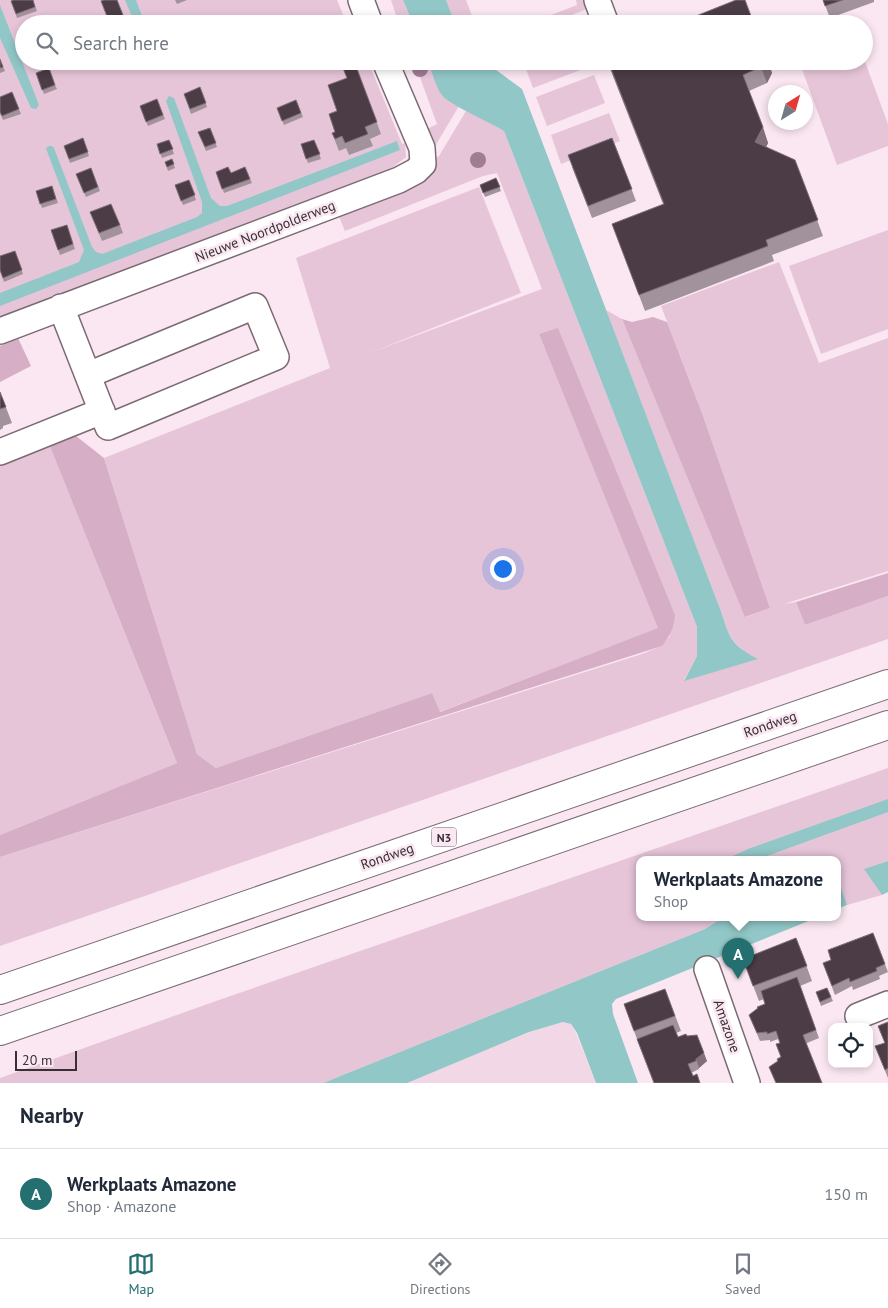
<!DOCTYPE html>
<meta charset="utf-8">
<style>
:root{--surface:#fff;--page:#f6f6f7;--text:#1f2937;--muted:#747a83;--line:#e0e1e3;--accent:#246f70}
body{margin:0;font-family:"PT Sans",sans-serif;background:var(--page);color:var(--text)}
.controls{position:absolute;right:15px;bottom:15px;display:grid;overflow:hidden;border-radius:10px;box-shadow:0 2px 8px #0003}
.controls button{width:45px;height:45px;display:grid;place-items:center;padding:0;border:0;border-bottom:1px solid var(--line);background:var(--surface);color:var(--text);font:25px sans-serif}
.compass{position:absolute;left:768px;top:85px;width:45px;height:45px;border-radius:50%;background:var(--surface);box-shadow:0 2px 8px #0003;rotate:37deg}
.scale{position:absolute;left:15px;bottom:12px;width:62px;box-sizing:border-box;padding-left:5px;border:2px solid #373034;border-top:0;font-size:14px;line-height:18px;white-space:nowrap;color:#373034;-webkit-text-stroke:4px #fae7f1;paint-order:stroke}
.you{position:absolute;left:502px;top:568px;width:18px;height:18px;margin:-12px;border:4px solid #fff;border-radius:50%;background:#1a73e8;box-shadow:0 0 0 8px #1a73e833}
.badge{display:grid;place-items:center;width:32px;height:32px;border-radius:50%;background:var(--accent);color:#fff;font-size:16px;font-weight:700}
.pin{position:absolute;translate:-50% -41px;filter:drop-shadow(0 1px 2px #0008)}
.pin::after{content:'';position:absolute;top:26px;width:18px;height:15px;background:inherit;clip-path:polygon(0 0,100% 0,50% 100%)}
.popup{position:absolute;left:636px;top:856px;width:205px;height:65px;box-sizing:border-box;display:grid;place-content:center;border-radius:10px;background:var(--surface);filter:drop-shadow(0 1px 4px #0005);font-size:16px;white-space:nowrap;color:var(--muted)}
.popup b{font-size:19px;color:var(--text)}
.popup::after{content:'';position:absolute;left:50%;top:100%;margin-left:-10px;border:10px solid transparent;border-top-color:var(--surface)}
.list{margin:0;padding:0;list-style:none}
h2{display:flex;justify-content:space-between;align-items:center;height:65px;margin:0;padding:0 20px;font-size:21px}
h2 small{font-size:16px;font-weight:400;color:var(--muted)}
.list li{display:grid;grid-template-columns:32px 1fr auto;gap:15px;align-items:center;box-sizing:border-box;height:90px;padding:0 20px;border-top:1px solid var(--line)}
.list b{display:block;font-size:19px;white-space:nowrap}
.list p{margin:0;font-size:16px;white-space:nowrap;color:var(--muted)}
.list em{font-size:16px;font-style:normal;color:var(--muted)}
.icon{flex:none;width:28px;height:28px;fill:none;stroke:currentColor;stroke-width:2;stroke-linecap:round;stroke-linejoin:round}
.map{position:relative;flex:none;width:888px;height:1083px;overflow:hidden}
.search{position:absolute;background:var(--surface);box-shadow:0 2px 8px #0003;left:15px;right:15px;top:15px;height:55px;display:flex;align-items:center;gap:12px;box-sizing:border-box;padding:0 18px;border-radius:28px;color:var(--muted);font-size:19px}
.sheet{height:155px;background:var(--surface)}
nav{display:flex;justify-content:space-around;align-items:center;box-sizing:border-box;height:70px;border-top:1px solid var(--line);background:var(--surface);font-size:14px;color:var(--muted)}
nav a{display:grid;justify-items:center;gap:2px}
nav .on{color:var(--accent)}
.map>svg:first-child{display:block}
.built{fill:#f2d8e7}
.green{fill:#e7c5d9}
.forest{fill:#d6afc6}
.water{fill:#92c7c7}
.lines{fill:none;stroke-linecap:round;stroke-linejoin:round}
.minor-casing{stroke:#7a6a73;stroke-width:28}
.highway-casing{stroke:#7a6a73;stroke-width:30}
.minor{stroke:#fff;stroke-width:25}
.highway{stroke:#fff;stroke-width:28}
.tree{fill:#a17d94}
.wall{fill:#a2929b}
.shaded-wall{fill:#806f79}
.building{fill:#4b3c45;stroke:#806f79}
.labels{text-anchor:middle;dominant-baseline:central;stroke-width:5;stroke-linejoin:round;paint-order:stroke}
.shield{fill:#fae7f1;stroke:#72676d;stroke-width:1}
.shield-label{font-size:12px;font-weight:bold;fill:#373034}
.street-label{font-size:14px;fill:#373034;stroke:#fae7f1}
</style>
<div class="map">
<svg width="888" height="1083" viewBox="0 0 888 1083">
<rect width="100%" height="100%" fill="#fae7f1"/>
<path class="built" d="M563,1022L571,1024L577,1036L596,1083H402L533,1031Z"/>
<path class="green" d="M0,0H337L344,17L349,15L353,24H24V61H368L402,144L405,143L406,157L389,170L0,321Z
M391,0H403L413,24H399Z
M445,0H466L475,24H455Z
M576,0H585L589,8L550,24H528L577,5Z
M864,59L888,124V146L837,165L799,61H864Z
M414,61H428L441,94L459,106L431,153L425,130L437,124Z
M523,61H589L591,66L533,88Z
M594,75L605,103L547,126L536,97Z
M466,111L487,121L504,131L697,627V656L684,680L757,659C735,646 729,639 722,614L606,310L622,319L746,617L770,608L702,413L661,306L779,262L819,363L888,338V571L784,604L796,602L805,625L888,596V639L0,946V857L642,654L661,646L670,636L558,329L539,334L659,628L439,712L432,693L216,768L197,754L104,458L330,368L296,258L479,187L521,293L372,352L542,289L497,173L483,176L345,231L338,214L439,156Z
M609,113L620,141L561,164L551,135Z
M888,230V329L821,354L789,266Z
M47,439L177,763L0,835V456Z
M888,768V861L865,869L882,895L847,905L837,875V860H751L726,858L724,860H639V918H722L705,929L323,1083H0V1078L216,1001Z"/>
<path class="forest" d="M653,317L667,322L702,413L770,608L745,617L622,319L632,322Z
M558,328L675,615C674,628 670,636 662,646L0,857V835L177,763L47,439L71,432L104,458L197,754L216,768L432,693L440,712L658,628L539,334Z
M18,338L31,366L0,382V346Z
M888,573V596L805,625L796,602Z"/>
<path class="water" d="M125,0H136L145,24H135Z
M403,0H446L455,24H413Z
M0,5L39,105L36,109L31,108L0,38Z
M428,61H484L522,89L722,614C730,641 734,646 758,659L684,681L697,656V627L504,131C490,122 449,105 441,94C435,85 432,71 428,61Z
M169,96L174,98L211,198L220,206H227L397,141L400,150L0,306V293L79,262L84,250L47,151L46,148L49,146H52L54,148L92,247L96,252L102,254L197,217L202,213V202L166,101Z
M888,799V812L756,860H724L748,849Z
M888,861V892L882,895L864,869Z
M837,875L847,905L837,909Z
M722,918H816L616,999L612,1004L613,1014L638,1083H596L577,1033L571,1024L563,1022L529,1032L407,1083H323L705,929Z"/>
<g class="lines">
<defs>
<path id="minor" d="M361,0L370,24
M597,0L606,24
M61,307L108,427L276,357L255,306L88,375
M0,331L399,180L416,171L423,164L422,148L385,61
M0,452L102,411
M707,969L747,1083
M858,1016L888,1004"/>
<path id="highway" d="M0,990L888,684
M0,1031L888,725"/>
</defs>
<use href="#minor" class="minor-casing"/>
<use href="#highway" class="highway-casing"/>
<use href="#minor" class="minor"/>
<use href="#highway" class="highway"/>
</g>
<g class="tree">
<circle cx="420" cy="69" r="8"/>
<circle cx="478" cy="160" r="8"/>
</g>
<path class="wall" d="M33,0L37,11L17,18L11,1Z
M117,0L127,24H110Z
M175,0H187L177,4Z
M823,0H874V2L830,18Z
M0,59L5,71L0,73Z
M123,61H138L125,66Z
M354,61L381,134L370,139L373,146L349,155L346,148L339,151L332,133L335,132L337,111L347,78Z
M607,61H768L772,73L767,83L749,91L768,143L766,147L795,160L823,236L772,255L774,261L645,311L612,224L663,204Z
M36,73L55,85L57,89L44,94Z
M200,87L207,107L191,114L184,94Z
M12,92L21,114L3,120L0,113Z
M157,99L165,119L148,126L140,106Z
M296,100L303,117L284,125L277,108Z
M210,128L217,147L206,151L198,132Z
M83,138L89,156L70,163L64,146Z
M612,138L636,201L592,218L572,167Z
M169,140L174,154L162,158L157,144Z
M314,140L321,159L308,163L301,144Z
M172,159L175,168L168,171L165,162Z
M245,167L252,183L224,193L216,172L231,173Z
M91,168L100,191L86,197L76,174Z
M496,178L501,191L485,197L480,185Z
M189,180L196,200L183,205L175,185Z
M52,186L58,203L42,208L36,191Z
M90,212L120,225L123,233L102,241Z
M67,225L75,249L60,255L51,230Z
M15,251L23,274L4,282L0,270Z
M0,392L12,423L3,426V428L0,430Z
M873,933L888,972L879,976L880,979L853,990L852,986L835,995L823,963L831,960Z
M796,938L812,981L800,986L819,1038L807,1043L778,1061L781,1057L780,1043L778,1039L770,1042V1040L760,1041L749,1015L765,1004L764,999L759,1001L743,959Z
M827,988L833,1001L821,1006L816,992Z
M665,989L681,1031L676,1033L678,1037L687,1036L707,1061L699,1068V1069L691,1073L693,1076L640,1047L624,1004Z
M888,1022V1078L875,1046L884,1043Z"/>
<path class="shaded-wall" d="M764,61H768L772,73L767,83L761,67Z
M763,127L768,143L761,158L755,142Z
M704,1053L707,1061L699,1068L696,1059Z"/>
<path class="building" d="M13,0H33L35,7L16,14L11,1Z
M104,0H117L125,20L115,24H110L101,1Z
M736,0H745L754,24H676Z
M823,0H843L825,6Z
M200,20L201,24H189Z
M0,59L3,67L0,68Z
M340,61H354L377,122L365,127L368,134L345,143L342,136L335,139L332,133L335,132L329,114L337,111L328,85L347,78Z
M608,61H764L761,67L743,75L763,127L755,142L795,160L818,220L766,240L768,246L639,295L612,224L664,204Z
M49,68L55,85L42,90L36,73Z
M200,87L206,103L190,109L184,94Z
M12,92L19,109L2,116L0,112V97Z
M157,99L163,115L146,122L140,106Z
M296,100L301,113L282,121L277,108Z
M210,128L216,143L205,147L198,132Z
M83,138L88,152L69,159L64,146Z
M612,138L632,189L588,206L568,155Z
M169,140L173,149L160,154L157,144Z
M314,140L320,154L306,159L301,144Z
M172,159L174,164L167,167L165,162Z
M228,167L231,173L245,167L250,179L222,189L216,172Z
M91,168L98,187L84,193L76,174Z
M496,178L500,187L483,193L480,185Z
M189,180L195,195L181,201L175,185Z
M52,186L56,199L40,204L36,191Z
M111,204L120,225L99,233L90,212Z
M67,225L73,244L58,250L51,230Z
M15,251L22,270L3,278L0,270V256Z
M0,392L6,407L0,409Z
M873,933L885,964L876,968L877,971L850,982L849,978L832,986L823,963L831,960L828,950Z
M796,938L807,966L753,986L743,959Z
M797,977L816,1030L803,1035L822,1083H776L769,1067L778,1061L777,1059L781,1057L776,1044L780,1043L776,1031L767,1034V1032L757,1033L749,1015L758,1008L757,1007L765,1004L761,991Z
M827,988L831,997L820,1002L816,992Z
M665,989L675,1016L634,1031L624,1004Z
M888,1022V1068L885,1070L875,1046L885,1043L878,1026Z
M673,1025L678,1037L686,1034L687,1036L697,1035L704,1053L696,1059V1061L688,1064L693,1076L697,1074L700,1083H654L637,1039Z"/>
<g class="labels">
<rect class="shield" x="431.5" y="827.5" width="25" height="19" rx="4"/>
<g class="shield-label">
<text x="444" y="837">N3</text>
</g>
<g class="street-label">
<text transform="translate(265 231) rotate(-21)">Nieuwe Noordpolderweg</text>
<text transform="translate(770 724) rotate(-19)">Rondweg</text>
<text transform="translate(387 856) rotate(-19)">Rondweg</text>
<text transform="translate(727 1026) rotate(71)">Amazone</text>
</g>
</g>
</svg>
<div class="controls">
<button><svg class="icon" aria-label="locate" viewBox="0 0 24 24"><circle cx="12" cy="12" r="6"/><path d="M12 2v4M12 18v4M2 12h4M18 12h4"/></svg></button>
</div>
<svg class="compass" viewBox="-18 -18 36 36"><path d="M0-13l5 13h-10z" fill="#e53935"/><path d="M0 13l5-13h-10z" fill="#747a83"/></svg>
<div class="scale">20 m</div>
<div class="you"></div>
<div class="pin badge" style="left:738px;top:979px">A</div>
<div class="popup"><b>Werkplaats Amazone</b>Shop</div>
<div class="search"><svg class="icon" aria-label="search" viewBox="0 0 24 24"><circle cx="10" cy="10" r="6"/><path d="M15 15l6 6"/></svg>Search here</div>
</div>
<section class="sheet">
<h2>Nearby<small></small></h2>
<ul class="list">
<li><span class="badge">A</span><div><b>Werkplaats Amazone</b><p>Shop · Amazone</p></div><em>150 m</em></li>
</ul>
</section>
<nav>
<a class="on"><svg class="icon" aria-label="map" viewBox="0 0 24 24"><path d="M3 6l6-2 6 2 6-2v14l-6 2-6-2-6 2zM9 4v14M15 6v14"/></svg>Map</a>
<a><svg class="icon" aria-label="directions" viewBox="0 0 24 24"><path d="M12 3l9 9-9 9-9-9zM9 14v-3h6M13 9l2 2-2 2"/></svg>Directions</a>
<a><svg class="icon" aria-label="saved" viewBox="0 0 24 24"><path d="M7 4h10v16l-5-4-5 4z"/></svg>Saved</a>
</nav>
